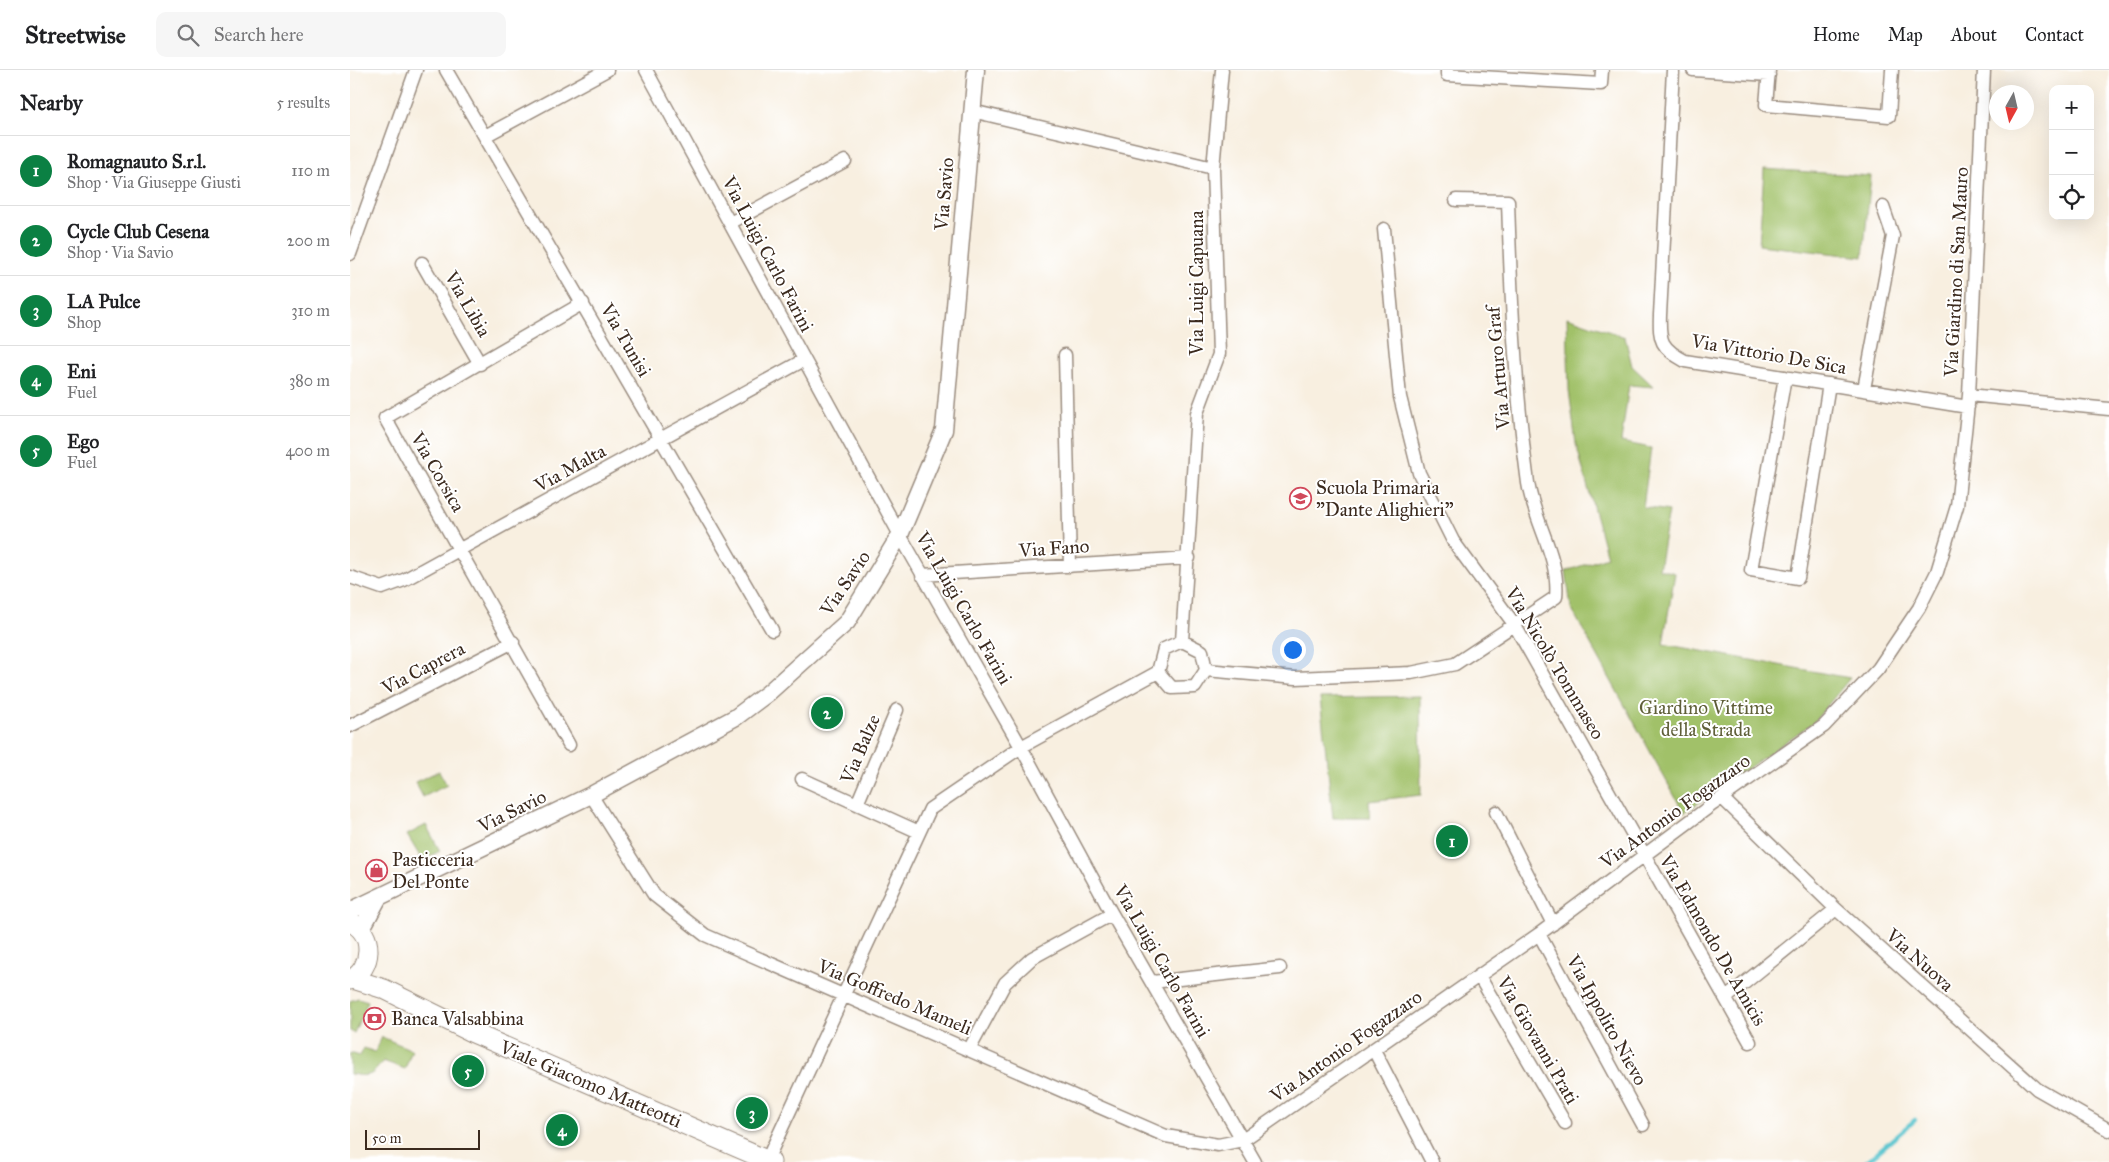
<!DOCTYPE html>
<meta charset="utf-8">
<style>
:root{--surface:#fff;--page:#f6f6f6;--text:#202124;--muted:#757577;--line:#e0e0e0;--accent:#0b8043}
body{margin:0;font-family:"IM FELL Great Primer",serif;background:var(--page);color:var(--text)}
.controls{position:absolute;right:15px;top:15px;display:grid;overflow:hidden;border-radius:10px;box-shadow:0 5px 20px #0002}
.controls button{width:45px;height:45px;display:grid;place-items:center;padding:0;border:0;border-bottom:1px solid var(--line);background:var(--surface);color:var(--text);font:25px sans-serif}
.compass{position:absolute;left:1639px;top:15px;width:45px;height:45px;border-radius:50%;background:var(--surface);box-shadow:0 5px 20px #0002;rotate:188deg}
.scale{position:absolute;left:15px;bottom:12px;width:115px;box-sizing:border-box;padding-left:5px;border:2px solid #3b2a1e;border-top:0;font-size:14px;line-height:18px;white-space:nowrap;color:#3b2a1e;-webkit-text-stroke:4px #fff;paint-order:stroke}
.you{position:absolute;left:942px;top:579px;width:18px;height:18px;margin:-12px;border:4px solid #fff;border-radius:50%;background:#1a73e8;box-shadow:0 0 0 8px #1a73e833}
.badge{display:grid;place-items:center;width:32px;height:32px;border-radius:50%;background:var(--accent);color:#fff;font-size:16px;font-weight:700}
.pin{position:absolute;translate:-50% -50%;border:2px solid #fff;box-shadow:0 1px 5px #0006}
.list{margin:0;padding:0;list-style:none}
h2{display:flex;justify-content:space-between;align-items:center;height:65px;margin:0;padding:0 20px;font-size:21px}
h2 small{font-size:16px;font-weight:400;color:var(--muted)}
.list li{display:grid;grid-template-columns:32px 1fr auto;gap:15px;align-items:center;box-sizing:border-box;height:70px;padding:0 20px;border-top:1px solid var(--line)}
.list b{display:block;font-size:19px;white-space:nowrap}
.list p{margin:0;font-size:16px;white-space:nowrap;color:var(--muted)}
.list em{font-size:16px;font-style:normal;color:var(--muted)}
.icon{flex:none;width:28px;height:28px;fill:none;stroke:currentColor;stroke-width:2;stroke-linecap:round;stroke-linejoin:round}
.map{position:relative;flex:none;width:1759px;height:1092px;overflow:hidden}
header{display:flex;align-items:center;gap:30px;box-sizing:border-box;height:70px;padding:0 25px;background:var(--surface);border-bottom:1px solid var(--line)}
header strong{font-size:24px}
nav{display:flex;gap:28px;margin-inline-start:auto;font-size:18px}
.search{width:350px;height:45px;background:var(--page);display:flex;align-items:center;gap:12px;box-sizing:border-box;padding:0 18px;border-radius:10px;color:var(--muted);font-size:19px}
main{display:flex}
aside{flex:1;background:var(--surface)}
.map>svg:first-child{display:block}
.green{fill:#a1c169;stroke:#6e7644}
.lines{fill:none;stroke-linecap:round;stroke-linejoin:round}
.stream{stroke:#57c4ce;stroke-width:4.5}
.minor-casing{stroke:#9a8c7f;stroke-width:15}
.tertiary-casing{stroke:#9a8c7f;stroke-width:19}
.secondary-casing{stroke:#9a8c7f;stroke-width:21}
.minor{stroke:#fff;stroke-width:12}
.tertiary{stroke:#fff;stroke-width:16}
.secondary{stroke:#fff;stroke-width:19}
.labels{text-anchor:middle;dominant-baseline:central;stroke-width:4;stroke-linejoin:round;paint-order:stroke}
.street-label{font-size:19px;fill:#3b2a1e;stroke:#fff}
.poi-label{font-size:19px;fill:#3b2a1e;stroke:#fff;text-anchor:start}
.park-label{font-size:19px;fill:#5f5f38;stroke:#fff}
</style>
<header>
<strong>Streetwise</strong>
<div class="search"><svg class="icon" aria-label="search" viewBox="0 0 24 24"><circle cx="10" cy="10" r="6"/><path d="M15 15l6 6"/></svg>Search here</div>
<nav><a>Home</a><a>Map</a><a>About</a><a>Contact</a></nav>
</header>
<main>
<aside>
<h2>Nearby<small>5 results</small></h2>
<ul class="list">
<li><span class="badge">1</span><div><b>Romagnauto S.r.l.</b><p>Shop · Via Giuseppe Giusti</p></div><em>110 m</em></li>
<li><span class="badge">2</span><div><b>Cycle Club Cesena</b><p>Shop · Via Savio</p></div><em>200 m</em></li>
<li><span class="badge">3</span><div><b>LA Pulce</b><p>Shop</p></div><em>310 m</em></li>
<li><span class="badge">4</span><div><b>Eni</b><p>Fuel</p></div><em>380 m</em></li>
<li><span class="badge">5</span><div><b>Ego</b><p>Fuel</p></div><em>400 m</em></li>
</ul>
</aside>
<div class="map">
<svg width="1759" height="1092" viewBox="0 0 1759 1092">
<rect width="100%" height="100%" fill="#fff"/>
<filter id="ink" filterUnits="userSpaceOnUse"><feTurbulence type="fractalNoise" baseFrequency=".02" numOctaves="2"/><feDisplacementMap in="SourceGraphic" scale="10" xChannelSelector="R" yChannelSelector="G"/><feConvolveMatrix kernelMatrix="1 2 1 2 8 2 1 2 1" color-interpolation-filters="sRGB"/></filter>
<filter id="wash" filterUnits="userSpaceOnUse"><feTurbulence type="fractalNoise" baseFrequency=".0096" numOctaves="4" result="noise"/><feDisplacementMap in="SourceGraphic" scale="20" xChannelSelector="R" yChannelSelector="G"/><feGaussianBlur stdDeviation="1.12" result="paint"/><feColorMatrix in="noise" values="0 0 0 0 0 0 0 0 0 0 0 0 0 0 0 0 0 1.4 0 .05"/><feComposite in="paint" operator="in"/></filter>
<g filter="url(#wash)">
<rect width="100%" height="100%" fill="#f8efe0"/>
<path class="green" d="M1414,99L1521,106L1513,187L1409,175Z
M1217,247L1275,267L1282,296L1304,317L1279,315L1271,372L1301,378L1293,437L1319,441L1309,499L1325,503L1313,574L1500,608L1464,652L1334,743L1221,538L1216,501L1257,487L1226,374L1219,320Z
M1070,626L1071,725L1019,731L1020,748H983L970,628Z
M89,701L97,715L73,727L65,712Z
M76,755L90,781L72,790L57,765Z
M8,928L18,931L4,963L0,961V931Z
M32,967L62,980L55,999L33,991C21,1007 20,1007 0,1004V983L10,986L14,978L25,982Z"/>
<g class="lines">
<path class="stream" d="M1516,1092L1565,1050"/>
</g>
</g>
<g filter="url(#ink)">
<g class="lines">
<defs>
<path id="minor" d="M96,0L422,560
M296,0L550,465L671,677L762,844L905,1092
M1097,0V5L1251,14L1252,0
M1323,0L1310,245C1309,271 1311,278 1335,291L1618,337
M1343,0L1419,5
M1419,0L1416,35L1539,46L1542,0
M622,41L863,98
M135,66L257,0
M380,153L495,91
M1034,159L1050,327L1069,403L1103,471L1164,554L1400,972
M0,184L66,0
M72,193L130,294
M715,285L720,496
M1435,307L1401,500L1448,508L1479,314
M1514,319L1543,166L1533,137
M1619,325L1759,339
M572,505L839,488
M0,507L32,518L54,510L454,290
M832,571L847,343L869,284L863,98L872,0
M832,571L852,581L856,600L845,617L822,618L808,602L814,579Z
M856,600L946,608L1061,603L1105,594L1206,527C1210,487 1184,452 1178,413C1165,319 1161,226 1158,131L1106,130
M0,656L163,572
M219,675L35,348L233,233
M452,709L569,762
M241,725L304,825L355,865L816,1066L868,1075L893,1070L1189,864L1363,734L1474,656L1528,599L1569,538L1587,502L1607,436L1619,325L1634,0
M1372,728L1486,839L1687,1019L1759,1060
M507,734L547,640
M1146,742L1203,854
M1189,864L1293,1055
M1129,906L1215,1053
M802,912L930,898
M1376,928L1486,839
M619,980L655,913L682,888L762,844
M1024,980L1082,1092
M417,1090L580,739L671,677L808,602"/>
<path id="tertiary" d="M0,841L241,725L386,647L418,623L497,552L550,465L594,360L626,0
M11,860L29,827"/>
<path id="secondary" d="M0,852C25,863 23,899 0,910
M3,909L34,919L121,962L421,1092"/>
</defs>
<use href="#minor" class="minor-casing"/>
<use href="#tertiary" class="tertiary-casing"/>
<use href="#secondary" class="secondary-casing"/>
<use href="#minor" class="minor"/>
<use href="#tertiary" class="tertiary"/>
<use href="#secondary" class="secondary"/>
</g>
</g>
<defs>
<symbol id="school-ring" viewBox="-11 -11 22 22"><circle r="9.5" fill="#fff" stroke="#d1495b" stroke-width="1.5"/><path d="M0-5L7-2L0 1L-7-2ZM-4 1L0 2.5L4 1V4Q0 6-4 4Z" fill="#d1495b"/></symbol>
<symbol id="shop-ring" viewBox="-11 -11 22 22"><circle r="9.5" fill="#fff" stroke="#d1495b" stroke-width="1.5"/><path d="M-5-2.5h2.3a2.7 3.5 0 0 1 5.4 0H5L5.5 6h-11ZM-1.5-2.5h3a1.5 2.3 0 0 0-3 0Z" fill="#d1495b"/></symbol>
<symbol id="bank-ring" viewBox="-11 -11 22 22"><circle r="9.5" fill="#fff" stroke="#d1495b" stroke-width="1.5"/><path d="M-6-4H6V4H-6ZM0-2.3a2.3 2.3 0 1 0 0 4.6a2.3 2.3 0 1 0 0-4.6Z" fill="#d1495b"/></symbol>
</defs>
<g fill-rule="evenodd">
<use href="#school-ring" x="938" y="416" width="25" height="25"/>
<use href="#shop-ring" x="14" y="788" width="25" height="25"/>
<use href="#bank-ring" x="12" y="936" width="25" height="25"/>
</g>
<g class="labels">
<g class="street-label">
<text transform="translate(594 124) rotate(-85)">Via Savio</text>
<text transform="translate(418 184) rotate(62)">Via Luigi Carlo Farini</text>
<text transform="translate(1606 202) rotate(-87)">Via Giardino di San Mauro</text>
<text transform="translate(846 213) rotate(-90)">Via Luigi Capuana</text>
<text transform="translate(118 234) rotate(60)">Via Libia</text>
<text transform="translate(276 270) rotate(60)">Via Tunisi</text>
<text transform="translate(1419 284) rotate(10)">Via Vittorio De Sica</text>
<text transform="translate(1148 298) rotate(-95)">Via Arturo Graf</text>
<text transform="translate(220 398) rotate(-29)">Via Malta</text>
<text transform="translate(88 402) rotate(60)">Via Corsica</text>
<text transform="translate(704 478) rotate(-4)">Via Fano</text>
<text transform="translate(495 513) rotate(-56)">Via Savio</text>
<text transform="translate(614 538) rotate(60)">Via Luigi Carlo Farini</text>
<text transform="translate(1205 593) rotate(59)">Via Nicolò Tommaseo</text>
<text transform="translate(73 598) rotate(-28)">Via Caprera</text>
<text transform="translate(510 679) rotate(-67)">Via Balze</text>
<text transform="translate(162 741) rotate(-26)">Via Savio</text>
<text transform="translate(1325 741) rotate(-36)">Via Antonio Fogazzaro</text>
<text transform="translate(1363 870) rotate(60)">Via Edmondo De Amicis</text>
<text transform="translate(1570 890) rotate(42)">Via Nuova</text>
<text transform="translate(812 891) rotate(60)">Via Luigi Carlo Farini</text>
<text transform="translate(545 927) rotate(23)">Via Goffredo Mameli</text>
<text transform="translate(1257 950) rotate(61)">Via Ippolito Nievo</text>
<text transform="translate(1188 970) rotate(60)">Via Giovanni Prati</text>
<text transform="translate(996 976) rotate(-35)">Via Antonio Fogazzaro</text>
<text transform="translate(241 1014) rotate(23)">Viale Giacomo Matteotti</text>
</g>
<g class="poi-label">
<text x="966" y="417">Scuola Primaria<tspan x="966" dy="22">"Dante Alighieri"</tspan></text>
<text x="42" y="789">Pasticceria<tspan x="42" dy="22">Del Ponte</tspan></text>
<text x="41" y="948">Banca Valsabbina</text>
</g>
<g class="park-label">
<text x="1356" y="637">Giardino Vittime<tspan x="1356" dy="22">della Strada</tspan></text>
</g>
</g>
</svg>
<div class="controls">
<button>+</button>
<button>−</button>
<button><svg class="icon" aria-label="locate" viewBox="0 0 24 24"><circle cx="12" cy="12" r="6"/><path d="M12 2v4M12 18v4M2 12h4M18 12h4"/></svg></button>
</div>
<svg class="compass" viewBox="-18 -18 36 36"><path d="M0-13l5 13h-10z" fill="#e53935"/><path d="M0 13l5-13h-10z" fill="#757577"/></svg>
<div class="scale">50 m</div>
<div class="you"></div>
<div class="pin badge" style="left:1102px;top:771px">1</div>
<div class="pin badge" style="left:477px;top:643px">2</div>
<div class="pin badge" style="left:402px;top:1043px">3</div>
<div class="pin badge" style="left:212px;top:1060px">4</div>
<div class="pin badge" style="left:118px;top:1001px">5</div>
</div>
</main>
